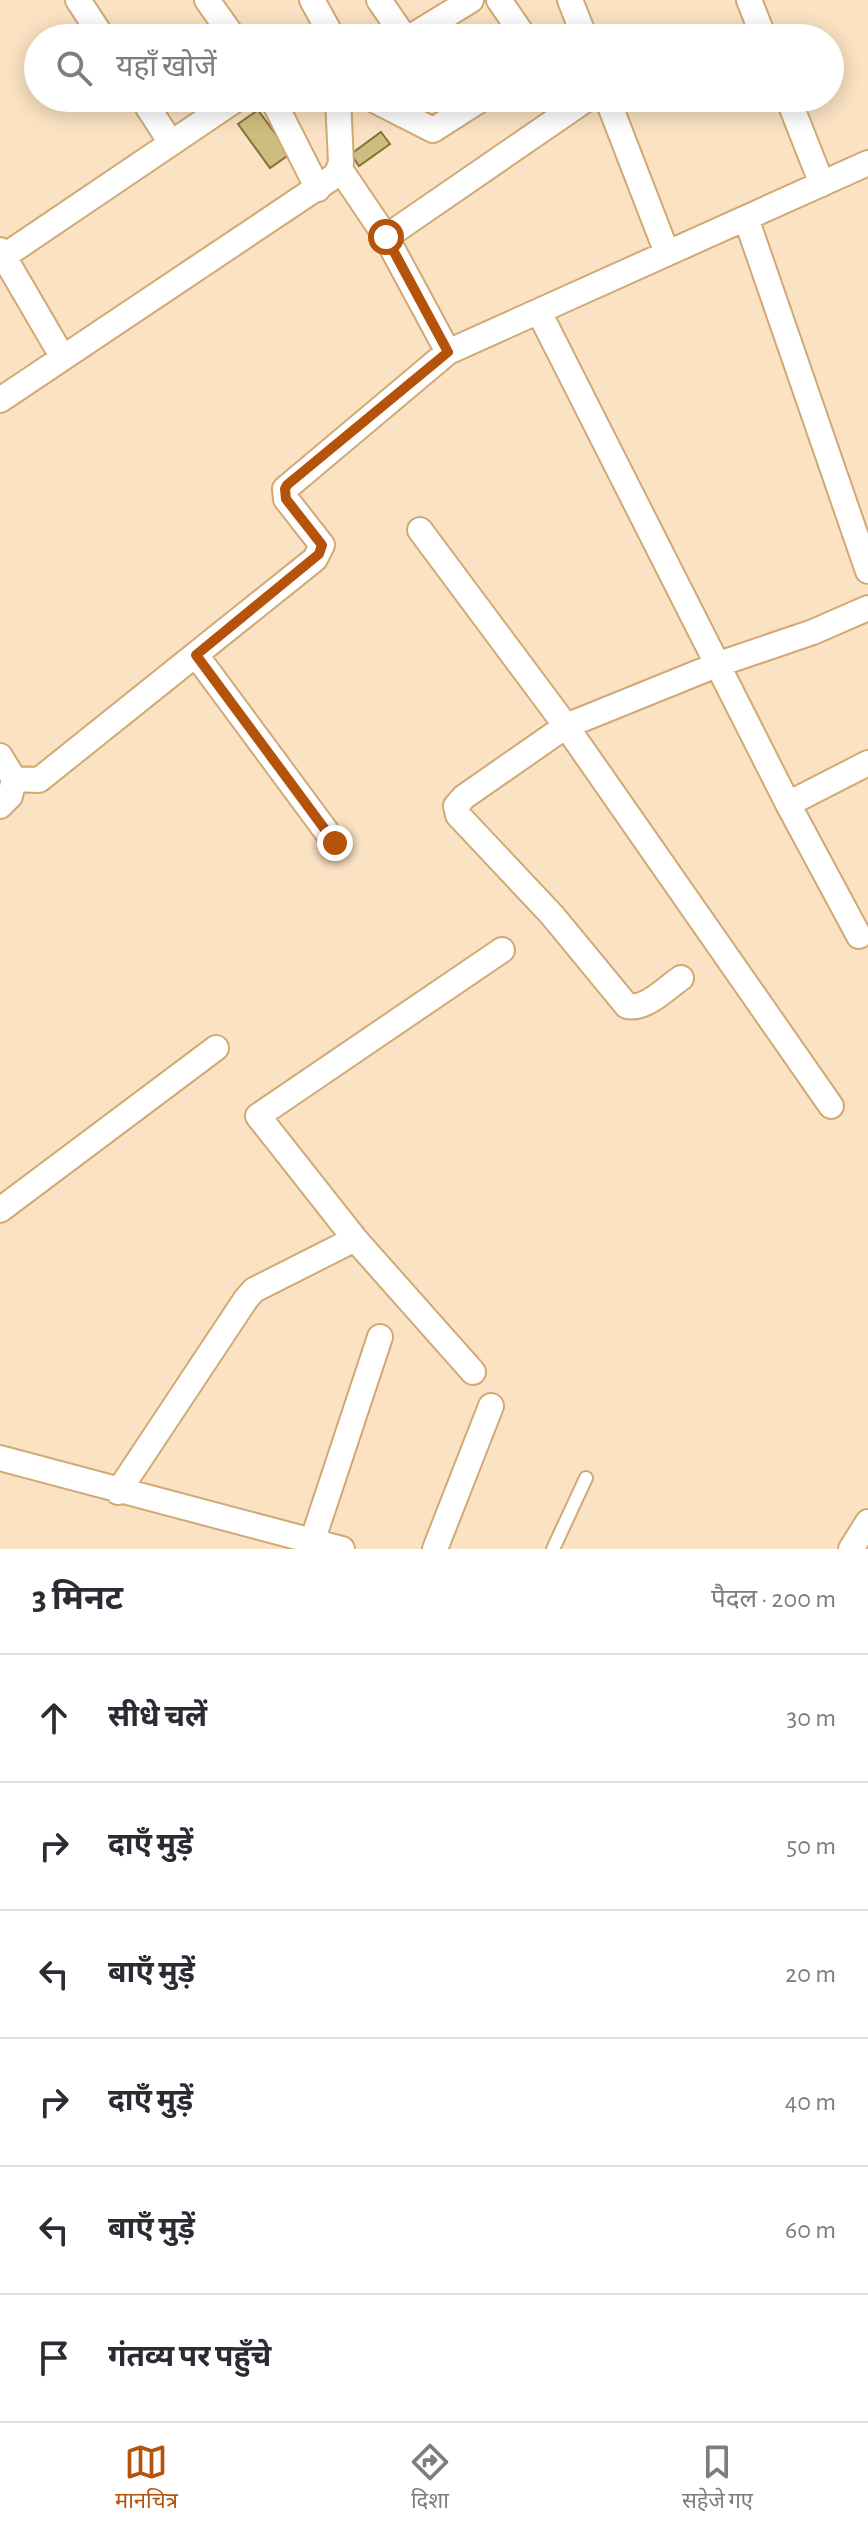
<!DOCTYPE html>
<html lang="hi">
<meta charset="utf-8">
<style>
:root{--surface:#fff;--page:#f7f7f7;--text:#2b2b33;--muted:#7c7c81;--line:#e1e1e2;--accent:#b45309}
body{margin:0;font-family:"Alegreya Sans","Noto Sans Devanagari",sans-serif;background:var(--page);color:var(--text)}
.stop{position:absolute;width:24px;height:24px;margin:-18px;border:6px solid #b45309;border-radius:50%;background:#fff}
.stop.end{background:#b45309;border-color:#fff;box-shadow:0 2px 8px #0008}
.list{margin:0;padding:0;list-style:none}
h2{display:flex;justify-content:space-between;align-items:center;height:104px;margin:0;padding:0 32px;font-size:34px}
h2 small{font-size:26px;font-weight:400;color:var(--muted)}
.list li{display:grid;grid-template-columns:52px 1fr auto;gap:24px;align-items:center;box-sizing:border-box;height:128px;padding:0 32px;border-top:2px solid var(--line)}
.list b{display:block;font-size:30px;white-space:nowrap}
.list em{font-size:26px;font-style:normal;color:var(--muted)}
.icon{flex:none;width:44px;height:44px;fill:none;stroke:currentColor;stroke-width:2;stroke-linecap:round;stroke-linejoin:round}
.map{position:relative;flex:none;width:868px;height:1549px;overflow:hidden}
.search{position:absolute;background:var(--surface);box-shadow:0 4px 20px #0003;left:24px;right:24px;top:24px;height:88px;display:flex;align-items:center;gap:20px;box-sizing:border-box;padding:0 28px;border-radius:44px;color:var(--muted);font-size:30px}
.sheet{height:872px;background:var(--surface)}
nav{display:flex;justify-content:space-around;align-items:center;box-sizing:border-box;height:112px;border-top:2px solid var(--line);background:var(--surface);font-size:22px;color:var(--muted)}
nav a{display:grid;justify-items:center;gap:4px}
nav .on{color:var(--accent)}
.map>svg:first-child{display:block}
.building{fill:#cfbd80;stroke:#837336;stroke-width:2}
.lines{fill:none;stroke-linecap:round;stroke-linejoin:round}
.service-casing{stroke:#d0a975;stroke-width:16}
.minor-casing{stroke:#d0a975;stroke-width:28}
.service{stroke:#fff;stroke-width:12}
.minor{stroke:#fff;stroke-width:24}
.route{stroke:#b45309;stroke-width:10}
</style>
<div class="map">
<svg width="868" height="1549" viewBox="0 0 868 1549">
<rect width="100%" height="100%" fill="#fae2c2"/>
<path class="building" d="M258,110L290,154L270,168L238,124Z
M381,132L390,144L359,166L351,154Z"/>
<g class="lines">
<defs>
<path id="service" d="M553,1549L586,1478"/>
<path id="minor" d="M78,0L103,38
M207,0L234,38
M312,0L333,38
M379,0L405,38
M499,0L525,38
M570,0L585,38
M749,0L764,38
M409,38L471,0
M142,98L171,143
M272,98L318,189
M370,98L433,130L483,98
M607,98L667,253
M788,98L822,184
M340,169L386,237L448,352
M746,218L868,571
M386,237L588,98
M0,250L63,358
M0,259L238,98
M539,312L788,804L859,936
M0,400L336,175L341,163L338,98
M420,530L566,726L831,1106
M196,655L335,843
M0,756L14,779L10,796L0,806
M14,779L39,780L315,559L322,545L286,499L285,489L448,352L868,163
M788,804L868,763
M681,978C665,989 646,1010 627,1006L552,915L458,815L456,806L464,797L566,726L719,664L813,632L868,608
M0,1210L216,1048
M473,1372L355,1239L258,1116L502,950
M0,1458L342,1549
M118,1492L246,1299L254,1290L355,1239
M312,1542L380,1337
M435,1549L491,1406
M851,1549L868,1522"/>
</defs>
<use href="#service" class="service-casing"/>
<use href="#minor" class="minor-casing"/>
<use href="#service" class="service"/>
<use href="#minor" class="minor"/>
</g>
<g class="lines">
<path class="route" d="M335,843L196,655L319,554L322,545L286,499L285,489L287,485L448,352L386,237"/>
</g>
</svg>
<div class="stop" style="left:386px;top:237px"></div>
<div class="stop end" style="left:335px;top:843px"></div>
<div class="search"><svg class="icon" aria-label="search" viewBox="0 0 24 24"><circle cx="10" cy="10" r="6"/><path d="M15 15l6 6"/></svg>यहाँ खोजें</div>
</div>
<section class="sheet">
<h2>3 मिनट<small>पैदल · 200 m</small></h2>
<ul class="list">
<li><svg class="icon" aria-label="ahead" viewBox="0 0 24 24"><path d="M12 20V5M6 11l6-6 6 6"/></svg><div><b>सीधे चलें</b></div><em>30 m</em></li>
<li><svg class="icon" aria-label="right" viewBox="0 0 24 24"><path d="M7 20v-9h11M14 6l5 5-5 5"/></svg><div><b>दाएँ मुड़ें</b></div><em>50 m</em></li>
<li><svg class="icon" aria-label="left" viewBox="0 0 24 24"><path d="M17 20v-9H6M10 6l-5 5 5 5"/></svg><div><b>बाएँ मुड़ें</b></div><em>20 m</em></li>
<li><svg class="icon" aria-label="right" viewBox="0 0 24 24"><path d="M7 20v-9h11M14 6l5 5-5 5"/></svg><div><b>दाएँ मुड़ें</b></div><em>40 m</em></li>
<li><svg class="icon" aria-label="left" viewBox="0 0 24 24"><path d="M17 20v-9H6M10 6l-5 5 5 5"/></svg><div><b>बाएँ मुड़ें</b></div><em>60 m</em></li>
<li><svg class="icon" aria-label="arrive" viewBox="0 0 24 24"><path d="M6 21V4h12l-3 4 3 4H6"/></svg><div><b>गंतव्य पर पहुँचे</b></div></li>
</ul>
</section>
<nav>
<a class="on"><svg class="icon" aria-label="map" viewBox="0 0 24 24"><path d="M3 6l6-2 6 2 6-2v14l-6 2-6-2-6 2zM9 4v14M15 6v14"/></svg>मानचित्र</a>
<a><svg class="icon" aria-label="directions" viewBox="0 0 24 24"><path d="M12 3l9 9-9 9-9-9zM9 14v-3h6M13 9l2 2-2 2"/></svg>दिशा</a>
<a><svg class="icon" aria-label="saved" viewBox="0 0 24 24"><path d="M7 4h10v16l-5-4-5 4z"/></svg>सहेजे गए</a>
</nav>
